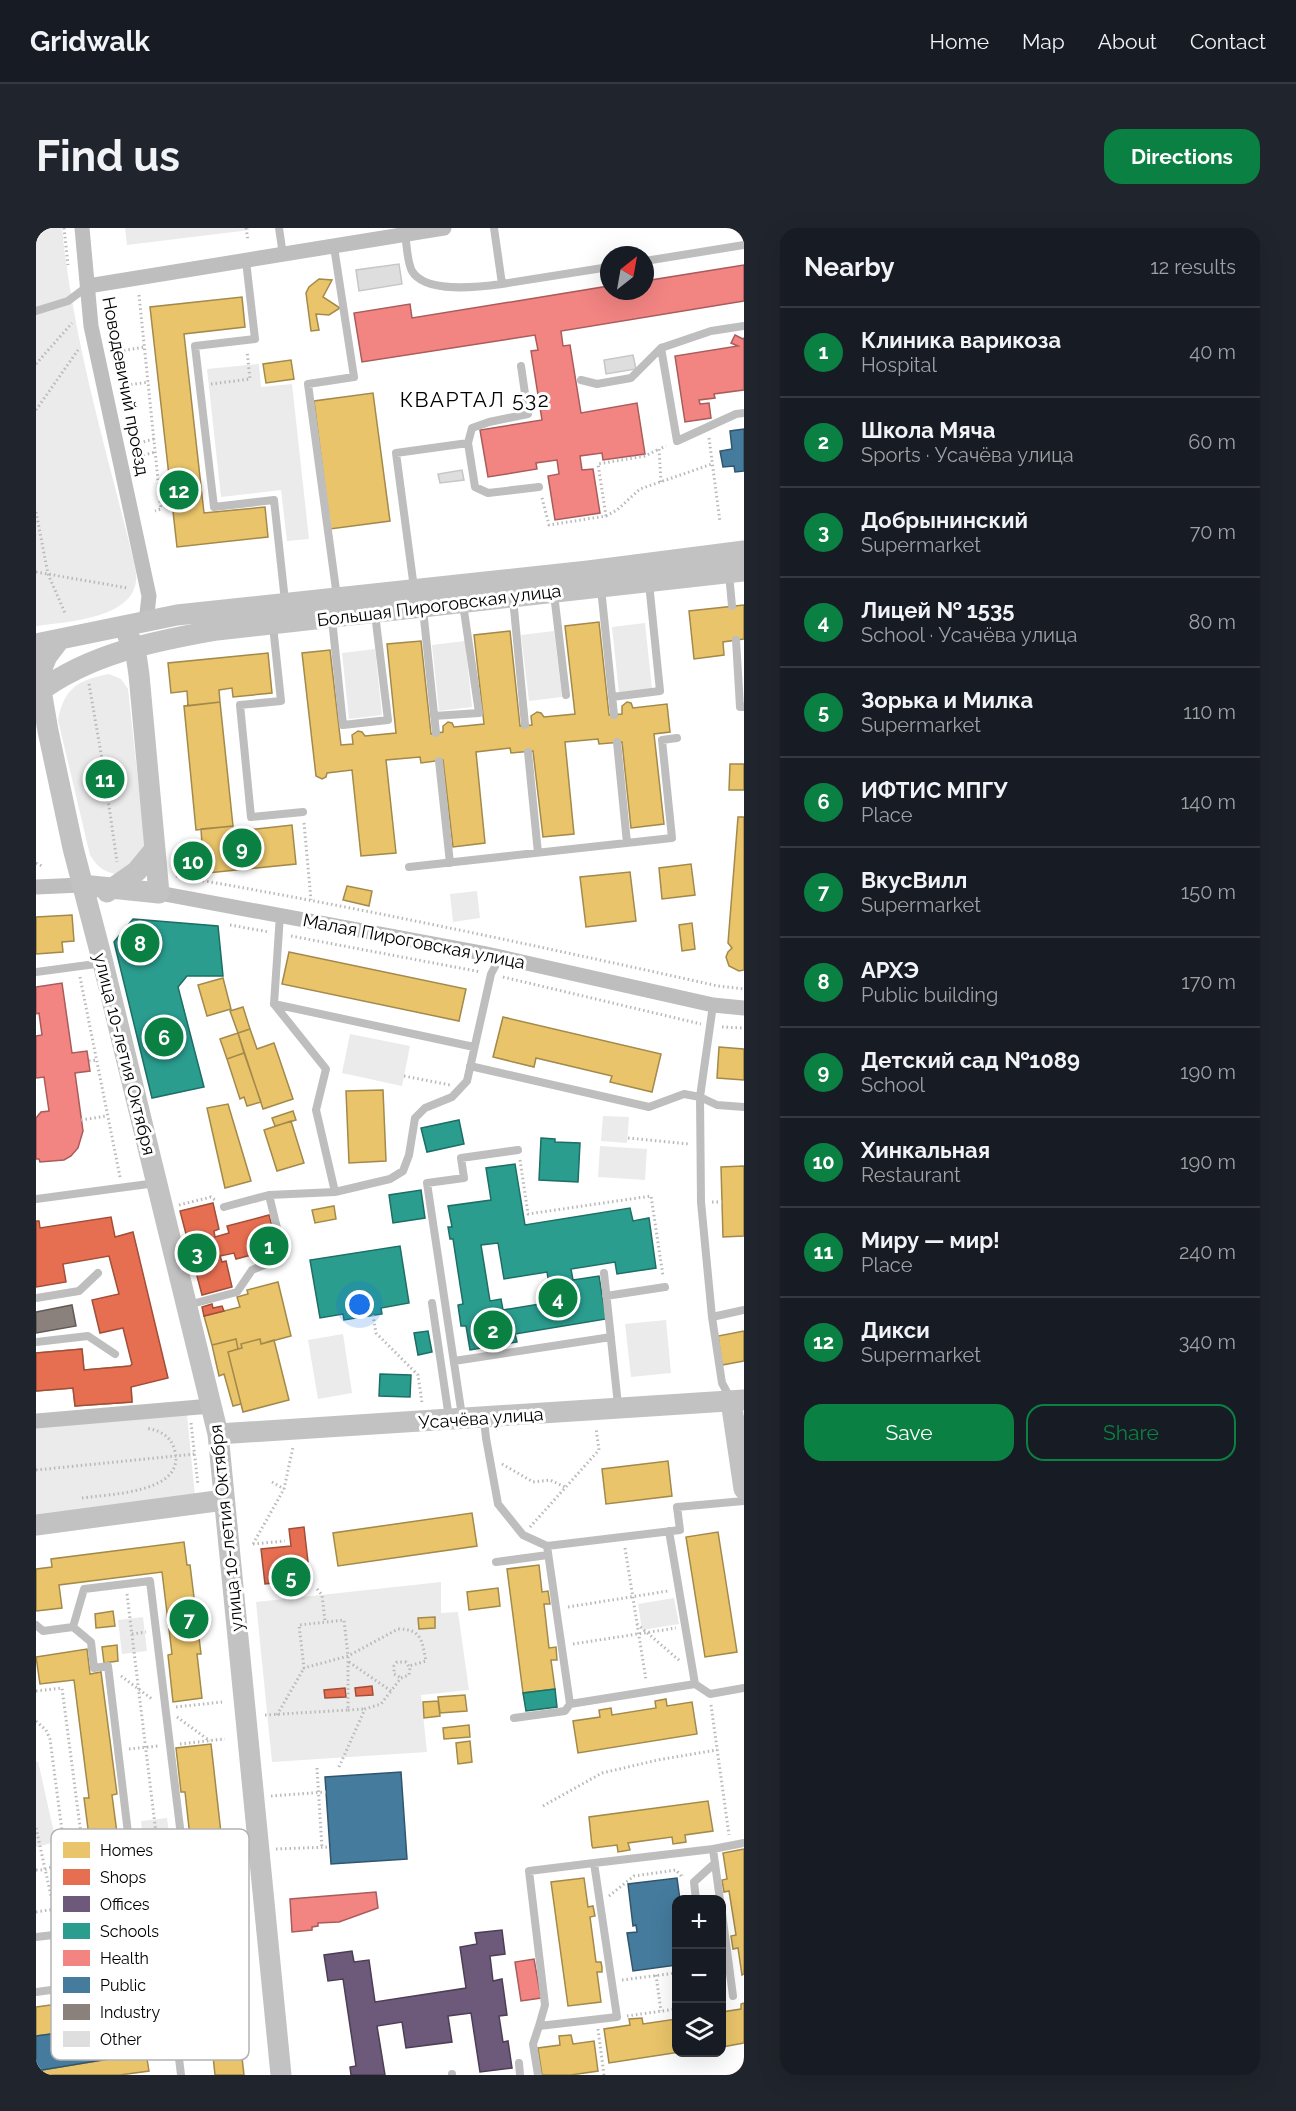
<!DOCTYPE html>
<meta charset="utf-8">
<style>
:root{--surface:#171b24;--page:#20242c;--text:#f1f3f6;--muted:#9ea1a6;--line:#363941;--accent:#0b8043}
body{margin:0;font-family:Raleway,sans-serif;background:var(--page);color:var(--text)}
.controls{position:absolute;right:18px;bottom:18px;display:grid;overflow:hidden;border-radius:12px;box-shadow:0 6px 24px #0002}
.controls button{width:54px;height:54px;display:grid;place-items:center;padding:0;border:0;border-bottom:2px solid var(--line);background:var(--surface);color:var(--text);font:30px sans-serif}
.compass{position:absolute;left:564px;top:18px;width:54px;height:54px;border-radius:50%;background:var(--surface);box-shadow:0 6px 24px #0002;rotate:31deg}
.you{position:absolute;left:324px;top:1077px;width:21px;height:21px;margin:-15px;border:4px solid #fff;border-radius:50%;background:#1a73e8;box-shadow:0 0 0 9px #1a73e833}
.badge{display:grid;place-items:center;width:39px;height:39px;border-radius:50%;background:var(--accent);color:#fff;font-size:20px;font-weight:700}
.pin{position:absolute;translate:-50% -50%;border:3px solid #fff;box-shadow:0 2px 6px #0006}
.list{margin:0;padding:0;list-style:none}
h2{display:flex;justify-content:space-between;align-items:center;height:78px;margin:0;padding:0 24px;font-size:26px}
h2 small{font-size:20px;font-weight:400;color:var(--muted)}
.list li{display:grid;grid-template-columns:39px 1fr auto;gap:18px;align-items:center;box-sizing:border-box;height:90px;padding:0 24px;border-top:2px solid var(--line)}
.list b{display:block;font-size:22px;white-space:nowrap}
.list p{margin:0;font-size:20px;white-space:nowrap;color:var(--muted)}
.list em{font-size:20px;font-style:normal;color:var(--muted)}
.actions{display:flex;gap:12px;padding:18px 24px}
.actions a{flex:1;padding:14px 0;border:2px solid var(--accent);border-radius:18px;text-align:center;font-size:21px;color:var(--accent)}
.actions .main{background:var(--accent);color:#fff}
.icon{flex:none;width:33px;height:33px;fill:none;stroke:currentColor;stroke-width:2;stroke-linecap:round;stroke-linejoin:round}
.map{position:relative;flex:none;width:708px;height:1847px;overflow:hidden;border-radius:18px}
header{display:flex;align-items:center;gap:36px;box-sizing:border-box;height:84px;padding:0 30px;background:var(--surface);border-bottom:2px solid var(--line)}
header strong{font-size:28px}
nav{display:flex;gap:33px;margin-inline-start:auto;font-size:21px}
.intro{display:flex;align-items:center;justify-content:space-between;box-sizing:border-box;height:144px;padding:0 36px}
h1{margin:0;font-size:42px}
.button{padding:15px 27px;border-radius:18px;background:var(--accent);color:#fff;font-size:21px;font-weight:700}
main{display:flex;gap:36px;padding:0 36px}
aside{flex:1;background:var(--surface);border-radius:18px;box-shadow:0 6px 24px #0002}
.map>svg:first-child{display:block}
.green{fill:#ebebeb}
.homes{fill:#e9c46a;stroke:#a3894a;stroke-width:1.5}
.shops{fill:#e76f51;stroke:#a24e39;stroke-width:1.5}
.offices{fill:#6d597a;stroke:#4c3e55;stroke-width:1.5}
.schools{fill:#2a9d8f;stroke:#1d6e64;stroke-width:1.5;fill-rule:evenodd}
.health{fill:#f28482;stroke:#a95c5b;stroke-width:1.5}
.public{fill:#457b9d;stroke:#30566e;stroke-width:1.5}
.industry{fill:#8a817c;stroke:#615a57;stroke-width:1.5}
.building{fill:#dedede;stroke:#c6c6c6;stroke-width:1.5}
.lines{fill:none;stroke-linecap:round;stroke-linejoin:round}
.path{stroke:#b9b9b9;stroke-width:3;stroke-dasharray:1.5 3;stroke-linecap:butt}
.lane{stroke:#bebebe;stroke-width:8}
.street{stroke:#bebebe;stroke-width:15}
.secondary{stroke:#c2c2c2;stroke-width:21}
.labels{text-anchor:middle;dominant-baseline:central;stroke-width:6;stroke-linejoin:round;paint-order:stroke}
.street-label{font-size:18px;fill:#000;stroke:#fff}
.quarter-label{font-size:21px;letter-spacing:1.5px;fill:#000;stroke:#fff}
.key{fill:#fff;stroke:#b2b2b2;stroke-width:1.5}
.key-label{font-size:16px;fill:#000}
</style>
<header>
<strong>Gridwalk</strong>
<nav><a>Home</a><a>Map</a><a>About</a><a>Contact</a></nav>
</header>
<div class="intro"><h1>Find us</h1><a class="button">Directions</a></div>
<main>
<div class="map">
<svg width="708" height="1847" viewBox="0 0 708 1847">
<rect width="100%" height="100%" fill="#fff"/>
<path class="green" d="M0,0H26C37,113 71,224 98,334C99,340 101,347 100,353C96,391 29,394 0,398Z
M89,0H213L214,2L91,17Z
M223,136L225,159L256,156L273,311L251,313L245,262L185,269L171,141Z
M609,395L616,461L583,465L576,399Z
M518,403L526,469L493,473L485,407Z
M429,413L436,479L403,483L396,417Z
M339,421L346,487L313,491L306,425Z
M73,446L85,451L92,461L109,616L106,628L79,646C66,643 61,638 54,627L22,492C28,460 42,452 73,446Z
M441,663L444,690L417,694L414,666Z
M314,806L374,818L366,858L306,845Z
M567,888L593,889L591,915L565,913Z
M564,918L611,921L609,952L562,949Z
M630,1092L635,1145L595,1149L589,1096Z
M307,1106L316,1165L282,1171L272,1112Z
M151,1186L159,1268L0,1291V1200Z
M405,1354V1385L422,1384L433,1462L385,1467L391,1524L236,1534L220,1374Z
M638,1370L643,1396L606,1402L602,1376Z
M107,1389L111,1423L86,1426L82,1392Z
M2,1533L20,1614L0,1619V1534Z
M131,1590L135,1623L109,1627L105,1593Z"/>
<path class="homes" d="M283,51L296,52L287,69L304,80L293,87L280,86L283,102L275,103L270,65L273,59Z
M206,69L209,99L148,106L168,285L229,279L232,309L141,319L114,79Z
M255,132L258,151L230,155L227,136Z
M337,165L354,293L294,301L278,173Z
M708,377V411L687,414L688,427L658,431L653,383Z
M563,394L573,487L586,486V478L591,474L595,475L597,480L631,476L634,504L618,506L628,596L595,600L586,514L563,516L562,511L529,514L538,606L507,609L497,523L475,525L474,520L440,524L449,615L417,619L407,532L385,535L384,529L350,532L360,625L325,628L316,542L291,545L290,549L286,551L280,548L266,425L294,422L305,517L317,516L316,507L322,503L326,504L329,508L360,505L351,416L385,413L395,506L407,504V498L412,494L416,495L418,499L448,496L438,407L474,403L484,498L496,497L495,488L501,484L505,485L508,489L539,486L529,398Z
M232,425L236,465L197,469L196,460L183,462L184,474L152,478L151,463L135,465L132,435Z
M184,474L197,598L160,602L148,478Z
M694,536H708V562H693Z
M702,589H708V742L703,743L693,738L690,729L692,724L696,720L692,715Z
M256,597L260,636L152,647L149,618L166,616L165,601L197,598L198,612L212,611L211,602Z
M655,636L659,667L626,671L623,640Z
M594,644L600,693L550,699L544,649Z
M311,658L336,663L333,678L307,672Z
M36,687L38,713L26,714L27,724L0,726V689Z
M656,695L659,721L646,723L643,697Z
M253,724L430,761L423,793L246,756Z
M187,750L195,781L171,788L162,757Z
M207,779L214,801L202,805L194,783Z
M467,789L625,826L616,864L574,854L576,848L500,830L498,839L457,829Z
M214,801L221,821L238,815L257,871L227,881L202,805Z
M202,805L208,825L191,831L184,811Z
M683,819L708,821V852L681,850Z
M208,825L225,874L211,878L208,869L204,871L191,831Z
M347,862L350,933L313,935L310,863Z
M192,876L215,953L189,960L171,880Z
M257,883L260,892L239,898L236,890Z
M255,893L268,935L241,943L228,902Z
M708,938V1008L687,1009L685,939Z
M298,978L300,991L279,995L276,982Z
M242,1054L255,1108L225,1116L224,1111L205,1116L206,1120L202,1121L200,1111L176,1117L168,1088L204,1079L201,1069L212,1066L211,1062Z
M708,1103V1133L686,1137L682,1108Z
M200,1111L202,1121L192,1124L205,1176L197,1178L188,1146L183,1148L176,1117Z
M224,1111L225,1116L238,1112L253,1172L207,1184L192,1124L206,1120L205,1116Z
M46,1121L48,1142L94,1138L96,1174L39,1178L37,1160L0,1163V1125Z
M632,1233L636,1268L570,1276L566,1241Z
M436,1285L441,1318L302,1338L297,1305Z
M682,1304L701,1424L669,1429L650,1309Z
M148,1314L151,1337H154L165,1426H161L166,1470L137,1474L132,1427L136,1426L126,1344L23,1357L26,1380L0,1383V1341L16,1339L15,1331Z
M503,1337L506,1364L512,1363L514,1376H508L513,1420L520,1419L521,1432H515L519,1461L487,1465L471,1341Z
M462,1360L464,1378L433,1382L431,1364Z
M77,1383L79,1398L60,1400L59,1386Z
M399,1389V1400L383,1401L382,1390Z
M81,1417L82,1433L68,1435L66,1419Z
M51,1421L54,1446L65,1444L81,1566L76,1567L89,1666L61,1670L48,1570H53L38,1452L4,1456L0,1429Z
M429,1467L431,1483L404,1485L402,1469Z
M630,1471L631,1478L656,1474L661,1506L542,1525L537,1493L564,1489L563,1482L575,1480L576,1487L620,1480L619,1473Z
M402,1473L404,1488L388,1490L387,1474Z
M433,1497L434,1509L408,1511L407,1500Z
M434,1513L436,1534L422,1536L420,1515Z
M175,1516L196,1703L188,1704L190,1720L159,1723L160,1732L66,1742L62,1711L164,1699L149,1564H145L140,1520Z
M672,1573L677,1603L649,1607L650,1614L637,1616L636,1609L592,1615L594,1622L582,1624L581,1617L557,1620L556,1618L553,1589Z
M708,1621V1746L706,1747L702,1720L697,1721L695,1708L700,1707L693,1663L688,1664L686,1652L691,1651L687,1625Z
M548,1650L552,1679L557,1678L559,1688L554,1689L560,1734H565L566,1739V1744H561L565,1774L532,1778L515,1654Z
M102,1765L106,1794L0,1808V1779Z
M708,1775V1815L686,1819V1784L705,1781V1776Z
M201,1786L208,1847H179L173,1789Z
M606,1790L607,1796L640,1791V1824H644L573,1835L568,1801L594,1797L593,1791Z
M535,1807L537,1816L558,1813L562,1843L535,1847H506L502,1820L524,1817L523,1808Z
M110,1825L113,1843L84,1847H0V1843Z"/>
<path class="shops" d="M177,975L183,1001L178,1003L179,1009L193,1005L191,998L233,987L242,1020L200,1031L198,1025L184,1028L186,1034L190,1033L196,1059L166,1067L144,983Z
M75,989L79,1009L97,1004L132,1150L95,1159L96,1174L39,1178L37,1160L0,1163V1125L46,1121L48,1142L94,1138L96,1136L87,1100L64,1105L56,1072L83,1066L73,1028L27,1036L30,1054L0,1059V993H3L4,1000Z
M176,1076L177,1080L186,1078L188,1083L168,1088L166,1079Z
M268,1299L272,1334L260,1336L262,1352L251,1354V1359L239,1361L238,1355L229,1356L225,1321L255,1318L253,1301Z
M336,1458L337,1467L320,1468L319,1460Z
M309,1460L310,1469L289,1470L288,1462Z"/>
<path class="offices" d="M466,1702L469,1726L454,1728L457,1753L466,1751L471,1787L463,1788L467,1814L472,1813L476,1840L444,1844L435,1785L412,1788L416,1814L370,1820L366,1794L341,1798L349,1847H315L314,1839L320,1838L307,1751L292,1753L288,1727L316,1723L318,1734L333,1732L339,1774L430,1760L424,1719L441,1716L439,1705Z"/>
<path class="schools" d="M97,691L182,698L187,748H151L142,759L168,859L116,870L78,714Z
M423,892L428,916L391,924L385,900Z
M505,910L519,911V914L544,915L542,954L503,952Z
M479,936L489,997L594,980L597,993L613,990L620,1040L581,1046L579,1034L535,1041L537,1052L563,1048L570,1091L479,1106L481,1114L434,1122L430,1098H425L422,1077L427,1076L417,1011H414L412,999H416L412,978L455,972L450,940ZM462,1015L468,1051L511,1044L516,1074L467,1082L465,1071L454,1073L445,1017Z
M385,962L389,990L357,995L353,967Z
M364,1018L373,1075L345,1080L346,1086L308,1092L307,1086L284,1090L274,1032Z
M392,1103L396,1124L382,1127L378,1105Z
M344,1146L375,1147L374,1169L343,1168Z
M519,1461L521,1479L490,1483L487,1465Z"/>
<path class="health" d="M708,37V73L525,103L527,118L534,117L545,185L601,175L609,226L567,232L566,225L544,228L546,242L557,241L564,285L519,292L512,248L523,246L521,232L500,235L501,241L452,249L444,202L506,192L495,123L502,122L499,107L326,134L318,85L374,76L376,90L573,58V63H609V53Z
M699,107L707,111L708,110V162L678,166L679,170L663,172L664,176L673,175L675,190L649,194L639,128L702,118L695,115Z
M26,755L36,825L51,823L54,843L39,845L47,903L42,920L35,928L28,932L4,934L3,931H0V890L5,884L13,883L8,849L0,850V808L6,807L3,785L0,786V759Z
M340,1664L342,1680L303,1694L282,1695V1698L276,1699V1702L256,1704L254,1671Z
M498,1731L505,1770L485,1773L479,1734Z"/>
<path class="public" d="M708,201V243L699,244L698,238L687,239L684,223L696,221L694,203Z
M365,1544L371,1631L295,1636L289,1549Z
M641,1650L644,1672H640V1737L597,1743L591,1705L601,1704L600,1697L597,1698L592,1656Z
M110,1793L112,1803L118,1802L121,1823L0,1843V1808Z"/>
<path class="industry" d="M36,1077L40,1098L0,1105V1084Z"/>
<path class="building" d="M363,36L366,56L323,63L320,42Z
M597,127L600,141L570,146L568,132Z
M426,242L428,252L404,255L402,246Z"/>
<g class="lines">
<path class="path" d="M28,0L32,37
M210,0L212,12
M103,67L125,281L119,283
M79,124L109,119
M0,136L36,95
M175,156L214,151L211,123
M86,158L113,154
M0,182L42,122
M673,210L684,294
M99,216L118,211
M103,228L120,224
M625,254L623,221L630,218
M506,270L513,297L570,288L562,236L609,228L623,221
M0,284L12,346L29,385
M570,288L581,282L604,261L676,236
M0,344L92,360
M53,456L66,531
M49 551a20 20 0 1 1 40 0a20 20 0 1 1-40 0Z
M72,571L81,634
M268,595L275,672
M0,635L6,638
M140,648C322,679 502,718 682,758L708,761
M194,697L233,704
M255,708L445,744
M44,749L84,949
M467,749L665,796
M686,799L708,800
M53,833L61,832
M368,848L414,857
M45,892L71,888
M592,910L653,916
M484,932L492,986L615,968L627,1048
M676,974H686
M143,977L175,969L179,972
M337,1087L340,1105L382,1147L386,1175
M155,1195L162,1257
M466,1236L497,1254L514,1252L529,1259
M0,1242L159,1226
M236,1254L248,1261
M46,1270C74,1266 153,1265 138,1220C134,1207 122,1202 110,1200
M494,1299L563,1222L560,1200
M217,1316L248,1261L257,1219
M217,1316L249,1313
M589,1320L610,1452
M281,1361L286,1367L289,1393
M91,1366L124,1638
M532,1379L632,1363
M601,1396L644,1433
M96,1406L110,1404
M537,1416L640,1400
M313,1434L355,1463L365,1450L373,1447L374,1440L370,1434H361L358,1438V1446L365,1450
M85,1448L116,1471
M0,1463L26,1460L56,1691
M675,1477L693,1607
M140,1479L186,1474
M312,1482L328,1481
M229,1487L312,1482V1428L308,1392L263,1397L268,1440L312,1428L362,1401C386,1401 386,1413 390,1433L373,1438
M241,1487L268,1440
M141,1489L174,1513
M0,1493L10,1502L14,1511L28,1618C26,1634 16,1643 0,1642
M144,1516L189,1511
M93,1521L122,1518
M303,1539L329,1481L345,1476L355,1463
M281,1540L286,1620
M235,1568L290,1564
M507,1578L566,1545L622,1532L681,1522
M0,1600L21,1695
M105,1609L134,1606
M240,1621L294,1619
M110,1655L124,1638L137,1651
M573,1668L598,1648L640,1642L646,1649L647,1647
M0,1684L89,1670
M59,1713L62,1745
M620,1747L625,1783
M586,1752L640,1745
M591,1788L640,1781
M562,1801L568,1847"/>
<path class="lane" d="M243,0L247,27
M458,0L466,56L573,39
M369,6C371,17 371,34 376,43C389,66 444,59 466,56
M298,19L318,149L272,156L301,369
M210,33L219,111L159,118L178,279L238,272L249,373
M609,33L708,17
M0,83L32,73L52,58
M708,98L675,103L625,120L641,213L700,186L708,185
M545,152L561,156L595,150L625,120
M432,215L436,200L453,194L492,186L485,138
M693,346L696,378
M378,360L360,225L432,215L439,259L452,265L503,259
M565,360L578,487
M518,366L530,467
M477,370L489,497
M387,381L400,505
M296,391L307,497L352,492L339,386
M237,398L245,473L204,477L215,589L267,584
M700,412L704,479H708
M576,469L624,463L613,355
M398,488L443,485L427,376
M581,514L591,615
M492,524L502,625
M403,533L414,635
M373,639L636,610L626,512L641,510
M244,687L238,776L438,819
M0,744L67,735
M238,776L290,841L280,882L299,964L354,951L367,943L373,927L379,890L389,880L416,869L431,853L455,746L464,729
M677,777L664,869L665,974L676,1089L686,1155L694,1170
M434,838L613,879L648,866L664,869L681,877L708,879
M233,967L299,964
M0,971L120,955
M568,1045L582,1177
M570,1068L629,1059
M0,1070L43,1063L62,1045
M396,1075L413,1190
M152,1077L201,1064L216,1042L248,1029L233,967L188,979
M676,1089L708,1082
M0,1114L52,1108L79,1126
M418,1133L575,1109
M426,1188L391,955L428,950L425,930L482,922
M448,1192L450,1210L462,1276L487,1307L511,1318L644,1302L641,1279L708,1273
M511,1318L534,1476L659,1456L633,1303
M460,1334L512,1327
M0,1397L7,1403L37,1399L55,1414L58,1440L72,1438L103,1697L155,1690L114,1353L48,1361L37,1399
M659,1456L674,1466L708,1460
M478,1490L529,1483L534,1476
M677,1621L708,1615
M660,1672L658,1654L679,1635
M686,1685L697,1768
M24,1707L31,1760
M0,1709L103,1697
M133,1746L145,1847
M0,1764L192,1738
M503,1798L509,1777L493,1643L558,1635
M483,1835L484,1847
M416,1846V1847
M502,1847L497,1816L503,1798L581,1789L558,1635L677,1621L684,1672"/>
<path class="street" d="M46,0L55,98L113,368L110,394
M52,58L408,0
M0,659L46,657
M123,665L446,725L677,777L708,780
M0,1193L175,1178"/>
<path class="secondary" d="M24,411L11,428L4,445L5,462L12,503L37,620L67,735L182,1206L245,1847
M0,416L141,387L552,343L708,323
M0,466C52,426 118,413 181,402L708,343
M46,657L123,665L103,447L99,419L92,408
M71,664L101,643L119,621
M695,1173L708,1261
M182,1206L708,1172
M0,1297L188,1272"/>
</g>
<g class="labels">
<g class="street-label">
<text transform="translate(90 158) rotate(79)">Новодевичий проезд</text>
<text transform="translate(403 377) rotate(-7)">Большая Пироговская улица</text>
<text transform="translate(378 713) rotate(11)">Малая Пироговская улица</text>
<text transform="translate(89 826) rotate(76)">улица 10-летия Октября</text>
<text transform="translate(445 1190) rotate(-4)">Усачёва улица</text>
<text transform="translate(190 1300) rotate(-96)">улица 10-летия Октября</text>
</g>
<g class="quarter-label">
<text x="439" y="171">КВАРТАЛ 532</text>
</g>
</g>
<rect x="15" y="1601" width="198" height="231" rx="9" class="key"/>
<rect x="27" y="1614" width="27" height="16" fill="#e9c46a"/>
<rect x="27" y="1641" width="27" height="16" fill="#e76f51"/>
<rect x="27" y="1668" width="27" height="16" fill="#6d597a"/>
<rect x="27" y="1695" width="27" height="16" fill="#2a9d8f"/>
<rect x="27" y="1722" width="27" height="16" fill="#f28482"/>
<rect x="27" y="1749" width="27" height="16" fill="#457b9d"/>
<rect x="27" y="1776" width="27" height="16" fill="#8a817c"/>
<rect x="27" y="1803" width="27" height="16" fill="#dedede"/>
<g class="key-label">
<text x="64" y="1628">Homes</text>
<text x="64" y="1655">Shops</text>
<text x="64" y="1682">Offices</text>
<text x="64" y="1709">Schools</text>
<text x="64" y="1736">Health</text>
<text x="64" y="1763">Public</text>
<text x="64" y="1790">Industry</text>
<text x="64" y="1817">Other</text>
</g>
</svg>
<div class="controls">
<button>+</button>
<button>−</button>
<button><svg class="icon" aria-label="layers" viewBox="0 0 24 24"><path d="M12 4l9 5-9 5-9-5zM3 14l9 5 9-5"/></svg></button>
</div>
<svg class="compass" viewBox="-18 -18 36 36"><path d="M0-13l5 13h-10z" fill="#e53935"/><path d="M0 13l5-13h-10z" fill="#9ea1a6"/></svg>
<div class="you"></div>
<div class="pin badge" style="left:233px;top:1018px">1</div>
<div class="pin badge" style="left:457px;top:1102px">2</div>
<div class="pin badge" style="left:161px;top:1025px">3</div>
<div class="pin badge" style="left:522px;top:1070px">4</div>
<div class="pin badge" style="left:255px;top:1349px">5</div>
<div class="pin badge" style="left:128px;top:809px">6</div>
<div class="pin badge" style="left:153px;top:1391px">7</div>
<div class="pin badge" style="left:104px;top:715px">8</div>
<div class="pin badge" style="left:206px;top:620px">9</div>
<div class="pin badge" style="left:157px;top:633px">10</div>
<div class="pin badge" style="left:69px;top:551px">11</div>
<div class="pin badge" style="left:143px;top:262px">12</div>
</div>
<aside>
<h2>Nearby<small>12 results</small></h2>
<ul class="list">
<li><span class="badge">1</span><div><b>Клиника варикоза</b><p>Hospital</p></div><em>40 m</em></li>
<li><span class="badge">2</span><div><b>Школа Мяча</b><p>Sports · Усачёва улица</p></div><em>60 m</em></li>
<li><span class="badge">3</span><div><b>Добрынинский</b><p>Supermarket</p></div><em>70 m</em></li>
<li><span class="badge">4</span><div><b>Лицей № 1535</b><p>School · Усачёва улица</p></div><em>80 m</em></li>
<li><span class="badge">5</span><div><b>Зорька и Милка</b><p>Supermarket</p></div><em>110 m</em></li>
<li><span class="badge">6</span><div><b>ИФТИС МПГУ</b><p>Place</p></div><em>140 m</em></li>
<li><span class="badge">7</span><div><b>ВкусВилл</b><p>Supermarket</p></div><em>150 m</em></li>
<li><span class="badge">8</span><div><b>АРХЭ</b><p>Public building</p></div><em>170 m</em></li>
<li><span class="badge">9</span><div><b>Детский сад №1089</b><p>School</p></div><em>190 m</em></li>
<li><span class="badge">10</span><div><b>Хинкальная</b><p>Restaurant</p></div><em>190 m</em></li>
<li><span class="badge">11</span><div><b>Миру — мир!</b><p>Place</p></div><em>240 m</em></li>
<li><span class="badge">12</span><div><b>Дикси</b><p>Supermarket</p></div><em>340 m</em></li>
</ul>
<div class="actions"><a class="main">Save</a><a>Share</a></div>
</aside>
</main>
